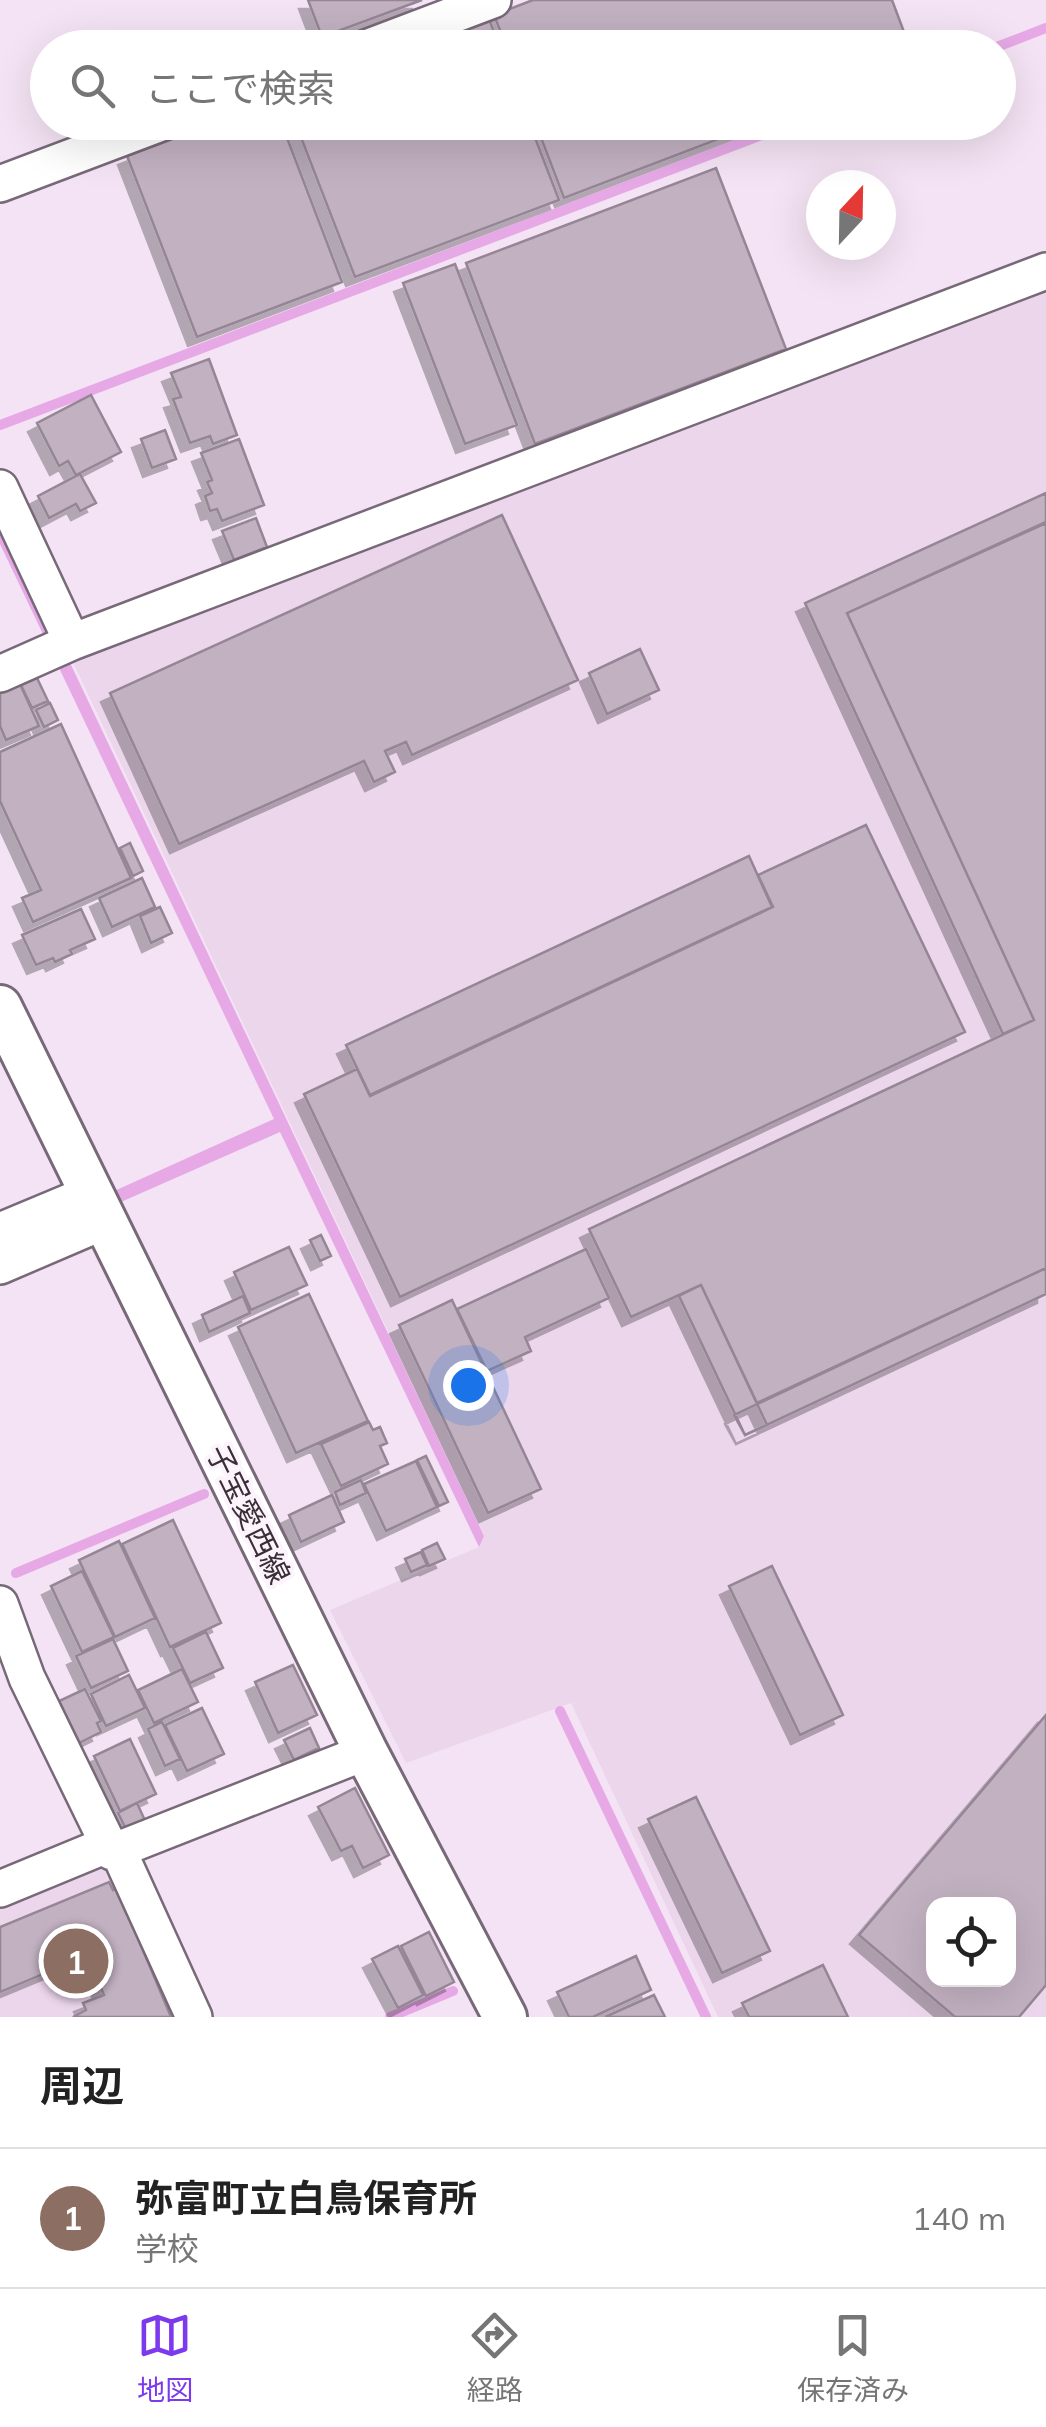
<!DOCTYPE html>
<html lang="ja">
<meta charset="utf-8">
<style>
:root{--surface:#fff;--page:#f6f6f6;--text:#222;--muted:#767676;--line:#e0e0e0;--accent:#7c3aed}
body{margin:0;font-family:Mulish,"Noto Sans JP",sans-serif;background:var(--page);color:var(--text)}
.controls{position:absolute;right:30px;bottom:30px;display:grid;overflow:hidden;border-radius:20px;box-shadow:0 10px 40px #0002}
.controls button{width:90px;height:90px;display:grid;place-items:center;padding:0;border:0;border-bottom:2px solid var(--line);background:var(--surface);color:var(--text);font:50px sans-serif}
.compass{position:absolute;left:806px;top:170px;width:90px;height:90px;border-radius:50%;background:var(--surface);box-shadow:0 10px 40px #0002;rotate:22deg}
.you{position:absolute;left:468px;top:1385px;width:35px;height:35px;margin:-25px;border:8px solid #fff;border-radius:50%;background:#1a73e8;box-shadow:0 0 0 15px #1a73e833}
.badge{display:grid;place-items:center;width:65px;height:65px;border-radius:50%;background:var(--accent);color:#fff;font-size:32px;font-weight:700}
.pin{position:absolute;translate:-50% -50%;border:5px solid #fff;box-shadow:0 2px 10px #0006}
.list{margin:0;padding:0;list-style:none}
h2{display:flex;justify-content:space-between;align-items:center;height:130px;margin:0;padding:0 40px;font-size:42px}
h2 small{font-size:32px;font-weight:400;color:var(--muted)}
.list li{display:grid;grid-template-columns:65px 1fr auto;gap:30px;align-items:center;box-sizing:border-box;height:140px;padding:0 40px;border-top:2px solid var(--line)}
.list b{display:block;font-size:38px;white-space:nowrap}
.list p{margin:0;font-size:32px;white-space:nowrap;color:var(--muted)}
.list em{font-size:32px;font-style:normal;color:var(--muted)}
.icon{flex:none;width:55px;height:55px;fill:none;stroke:currentColor;stroke-width:2;stroke-linecap:round;stroke-linejoin:round}
.map{position:relative;flex:none;width:1046px;height:2017px;overflow:hidden}
.search{position:absolute;background:var(--surface);box-shadow:0 10px 40px #0002;left:30px;right:30px;top:30px;height:110px;display:flex;align-items:center;gap:25px;box-sizing:border-box;padding:0 35px;border-radius:55px;color:var(--muted);font-size:38px}
.sheet{height:270px;background:var(--surface)}
nav{display:flex;justify-content:space-around;align-items:center;box-sizing:border-box;height:140px;border-top:2px solid var(--line);background:var(--surface);font-size:28px;color:var(--muted)}
nav a{display:grid;justify-items:center;gap:5px}
nav .on{color:var(--accent)}
.map>svg:first-child{display:block}
.built{fill:#ecd6ec;fill-rule:evenodd}
.water{fill:#e6a9e6}
.lines{fill:none;stroke-linecap:round;stroke-linejoin:round}
.stream{stroke:#e6a9e6;stroke-width:10}
.building{fill:#c2b1c1;stroke:#958695;stroke-width:2.5;fill-rule:evenodd;filter:url(#shadow)}
.minor-casing{stroke:#786978;stroke-width:40}
.major-casing{stroke:#786978;stroke-width:48}
.minor{stroke:#fff;stroke-width:35}
.major{stroke:#fff;stroke-width:42}
.labels{text-anchor:middle;dominant-baseline:central;stroke-width:8;stroke-linejoin:round;paint-order:stroke}
.street-label{font-size:30px;fill:#373036;stroke:#fdf3fd}
</style>
<div class="map">
<svg width="1046" height="2017" viewBox="0 0 1046 2017">
<defs>
<filter id="shadow"><feDropShadow dx="-9" dy="9" stdDeviation="0" flood-color="#0004"/></filter>
</defs>
<rect width="100%" height="100%" fill="#f4e3f4"/>
<path class="built" d="M1046,288V2017H718L571,1703L406,1763L330,1610L479,1547L484,1535L71,658ZM934,1904H1008V1980H934Z
M93,1866L113,1874L178,2017H0V1905Z"/>
<path class="water" d="M0,515L484,1536L479,1547L280,1132L71,1224L61,1215L274,1119L0,544Z"/>
<g class="lines">
<path class="stream" d="M994,48L1046,28
M0,425L796,122
M16,1573L204,1494
M560,1711L706,2017
M390,2017L453,1991"/>
</g>
<path class="building" d="M308,0H422L322,37Z
M533,0H892L910,48H507L494,15Z
M489,19L500,48H413Z
M217,122H281L342,282L197,337L127,156Z
M295,122H529L559,200L355,277Z
M535,122H763L564,198Z
M716,168L786,349L535,444L466,263Z
M455,264L517,425L465,444L403,283Z
M209,359L237,435L213,444L210,436L190,443L173,399L181,397L171,373Z
M91,395L121,452L76,475L68,461L59,466L37,423Z
M165,430L176,459L152,468L141,439Z
M239,439L264,505L222,521L217,509L210,511L205,496L212,493L207,482L212,480L201,453Z
M80,474L96,503L80,511L76,504L49,518L38,496Z
M1046,493V522L847,613L1034,1020L1003,1034L805,603Z
M502,515L578,680L412,755L406,742L385,751L395,772L374,782L364,761L179,844L110,693Z
M256,518L267,547L234,560L222,531Z
M1046,523V1268L757,1403L701,1285L631,1317L589,1229L1034,1020L847,613Z
M640,649L659,690L607,714L589,673Z
M37,678L48,701L32,708L21,685Z
M20,684L39,726L6,740L0,726V693Z
M50,703L58,720L44,727L36,710Z
M61,724L131,878L33,922L22,898L41,890L0,801V752Z
M866,825L965,1032L400,1297L304,1094L357,1069L370,1096L773,907L758,875Z
M130,843L143,871L133,876L120,848Z
M749,856L772,907L370,1095L346,1045Z
M142,878L155,907L112,927L99,898Z
M160,907L172,933L151,943L140,916Z
M81,909L95,939L70,950L72,954L55,962L53,958L36,965L22,935Z
M321,1235L331,1256L320,1261L310,1240Z
M289,1247L307,1285L251,1310L234,1272Z
M586,1249L609,1298L525,1337L531,1351L487,1371L457,1309Z
M1046,1268V1294L745,1435L734,1415Z
M701,1285L767,1425L745,1435L679,1296Z
M309,1294L368,1421L296,1453L238,1327Z
M243,1296L250,1313L209,1332L202,1315Z
M452,1300L541,1489L488,1513L399,1325Z
M369,1422L373,1430L380,1427L387,1443L380,1446L388,1464L341,1486L321,1444Z
M426,1456L448,1502L439,1506L417,1460Z
M416,1461L437,1507L386,1531L364,1484Z
M361,1480L366,1493L340,1505L335,1492Z
M332,1495L344,1522L301,1542L289,1515Z
M173,1520L221,1623L170,1647L122,1544Z
M119,1541L155,1618L115,1637L79,1560Z
M437,1543L445,1559L429,1566L422,1550Z
M421,1552L427,1565L411,1572L405,1559Z
M772,1566L843,1715L800,1735L729,1586Z
M82,1571L114,1637L82,1652L51,1586Z
M206,1632L223,1668L190,1683L173,1648Z
M113,1639L128,1671L91,1688L76,1656Z
M293,1665L317,1715L278,1733L255,1682Z
M182,1669L198,1702L154,1723L138,1690Z
M129,1675L145,1708L106,1726L91,1694Z
M85,1689L101,1721L97,1723L101,1732L79,1743L59,1701Z
M202,1708L224,1754L187,1771L165,1725Z
M1046,1715V1985L1019,2017H955L859,1935ZM934,1904H1008V1980H934Z
M162,1722L180,1759L165,1766L148,1729Z
M310,1728L319,1748L294,1760L284,1740Z
M130,1739L156,1794L120,1811L94,1756Z
M355,1788L389,1855L363,1868L352,1846L341,1851L318,1807Z
M696,1797L770,1951L722,1973L648,1819Z
M137,1803L147,1825L128,1833L118,1813Z
M109,1882L113,1890L117,1888L171,2017H73L86,2010L83,2003L104,1995L91,1964L71,1972L67,1964L0,1992V1927Z
M429,1932L454,1982L426,1996L401,1946Z
M398,1946L423,1995L398,2008L372,1959Z
M636,1956L651,1990L593,2017H569L557,1992Z
M823,1965L848,2017H749L742,2003Z
M654,1995L665,2017H605Z"/>
<g class="lines">
<defs>
<path id="minor" d="M366,48L493,0
M0,184L164,122
M0,488L72,642
M0,674L72,642L1046,271
M0,1231L91,1193
M0,1266L105,1221
M0,1604L27,1678L112,1852L366,1752
M118,1850L194,2017
M0,1889L109,1844"/>
<path id="major" d="M0,1007L366,1752L505,2017"/>
</defs>
<use href="#minor" class="minor-casing"/>
<use href="#major" class="major-casing"/>
<use href="#minor" class="minor"/>
<use href="#major" class="major"/>
</g>
<g class="labels">
<g class="street-label">
<text transform="translate(249 1514) rotate(64)">子宝愛西線</text>
</g>
</g>
</svg>
<div class="controls">
<button><svg class="icon" aria-label="locate" viewBox="0 0 24 24"><circle cx="12" cy="12" r="6"/><path d="M12 2v4M12 18v4M2 12h4M18 12h4"/></svg></button>
</div>
<svg class="compass" viewBox="-18 -18 36 36"><path d="M0-13l5 13h-10z" fill="#e53935"/><path d="M0 13l5-13h-10z" fill="#767676"/></svg>
<div class="you"></div>
<div class="pin badge" style="left:76px;top:1961px;background:#8d6e63">1</div>
<div class="search"><svg class="icon" aria-label="search" viewBox="0 0 24 24"><circle cx="10" cy="10" r="6"/><path d="M15 15l6 6"/></svg>ここで検索</div>
</div>
<section class="sheet">
<h2>周辺<small></small></h2>
<ul class="list">
<li><span class="badge" style="background:#8d6e63">1</span><div><b>弥富町立白鳥保育所</b><p>学校</p></div><em>140 m</em></li>
</ul>
</section>
<nav>
<a class="on"><svg class="icon" aria-label="map" viewBox="0 0 24 24"><path d="M3 6l6-2 6 2 6-2v14l-6 2-6-2-6 2zM9 4v14M15 6v14"/></svg>地図</a>
<a><svg class="icon" aria-label="directions" viewBox="0 0 24 24"><path d="M12 3l9 9-9 9-9-9zM9 14v-3h6M13 9l2 2-2 2"/></svg>経路</a>
<a><svg class="icon" aria-label="saved" viewBox="0 0 24 24"><path d="M7 4h10v16l-5-4-5 4z"/></svg>保存済み</a>
</nav>
